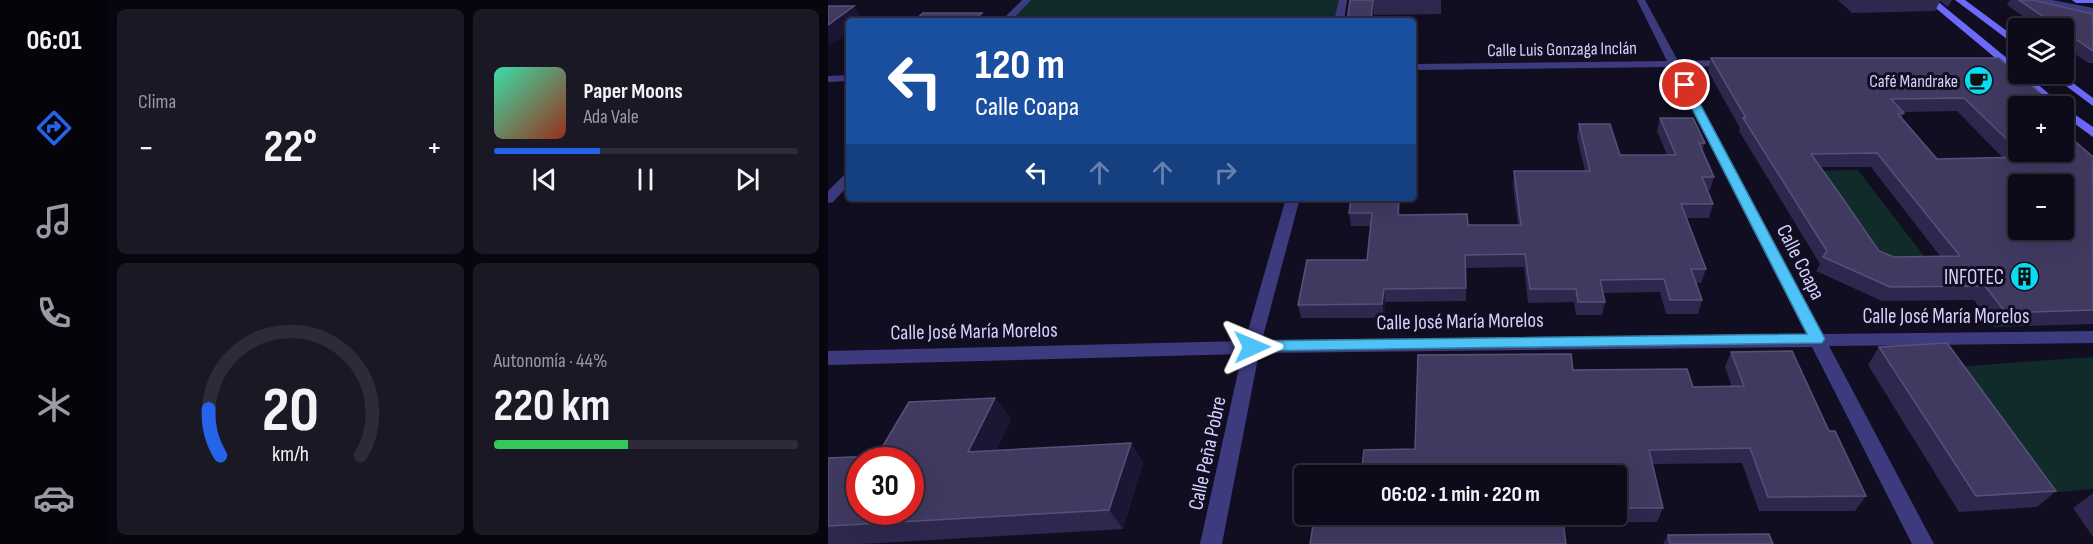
<!DOCTYPE html>
<html lang="es">
<head>
<meta charset="utf-8">
<style>
  body { margin:0; font-family:"Sofia Sans Condensed",sans-serif; background:#1b1826; color:#f1f3f6; height:100vh; display:flex; flex-direction:column; font-size:22px; white-space:nowrap }
  * { box-sizing:border-box; margin:0 }
  p { font-size:20px; color:#9a9aa2 }
  .icon { flex:none; width:33px; height:33px; fill:none; stroke:currentColor; stroke-width:2; stroke-linecap:round; stroke-linejoin:round }
  .map { position:relative; flex:1; overflow:hidden }
  .details { display:flex; flex-direction:column; gap:9px; padding:9px; background:#07060e; width:720px }
  .details>* { flex:none }
  .guide { position:absolute; left:18px; top:18px; width:570px; height:183px; border-radius:6px; box-shadow:0 6px 24px #0002,0 0 0 2px #2d2b38; background:#1a4fa0; color:#fff; overflow:hidden }
  .fabs { position:absolute; left:1180px; top:18px; display:grid; gap:12px }
  .fabs a { display:grid; place-items:center; width:66px; height:66px; border-radius:6px; background:#0d0a19; box-shadow:0 6px 24px #0002,0 0 0 2px #2d2b38; font-size:30px }
  .speed { position:absolute; left:18px; top:447px; display:flex; gap:12px; font-size:30px; font-weight:700; text-align:center }
  .speed>* { display:grid; place-content:center; width:78px; height:78px; border-radius:50%; background:#0d0a19; box-shadow:0 6px 24px #0002,0 0 0 2px #2d2b38; line-height:1 }
  .speed .limit { border:9px solid #d22; background:#fff; color:#111 }
  .pin { position:absolute; display:grid; place-items:center; width:51px; height:51px; color:#fff; margin:-26px; border:3px solid #fff; border-radius:50%; box-shadow:0 2px 6px #0007 }
  .me { position:absolute; width:66px; margin:-33px; rotate:89deg; stroke-linejoin:round; filter:drop-shadow(0 0 4px #0008) }
  .turn { display:flex; align-items:center; gap:21px; height:126px; padding:0 30px; font-size:27px }
  .turn .icon { width:78px; height:78px; stroke-width:2.5 }
  .turn b { display:block; font-size:42px; line-height:51px }
  .lanes { display:flex; align-items:center; height:57px; padding:0 30px; background:#0003; justify-content:center; gap:30px; direction:ltr }
  .lanes .off { opacity:.35 }
  .big { font-size:45px; font-weight:700; line-height:1.1 }
  .details .card { flex:1; display:flex; flex-direction:column; justify-content:center; gap:9px; min-width:0; padding:0 21px; border-radius:9px; background:#1b1826 }
  .details .dial { align-items:center; gap:0 }
  .dial svg { height:156px; overflow:visible; fill:none; stroke:#2d2b38; stroke-width:7; stroke-linecap:round; text-anchor:middle }
  .dial text { fill:#f1f3f6; stroke:none }
  .song { display:flex; align-items:center; gap:18px }
  .cover { width:72px; height:72px; border-radius:9px; background:linear-gradient(135deg,hsl(160 70% 55%),hsl(10 70% 35%)) }
  .played { height:6px; border-radius:3px; background:linear-gradient(90deg,#2563eb 35%,#2d2b38 35%) }
  .keys { display:flex; justify-content:space-around; direction:ltr }
  .heat { display:flex; justify-content:space-between; align-items:center; font-size:33px; direction:ltr }
  .charge { height:9px; border-radius:4px; background:linear-gradient(90deg,#34c759 44%,#2d2b38 0) }
  .details .tiles { flex:1; display:grid; gap:9px; grid-template-columns:repeat(2,1fr) }
  .trip { position:absolute; left:466px; top:465px; width:333px; height:60px; border-radius:6px; background:#0d0a19; box-shadow:0 6px 24px #0002,0 0 0 2px #2d2b38; font-weight:700; line-height:60px; text-align:center }
  main { display:flex; flex:1; min-height:0 }
  .tab-bar { display:flex; flex-direction:column; width:108px; justify-content:space-around; align-items:center; background:#05040a; color:#9a9aa2 }
  .tab-bar .icon { width:42px; height:42px }
  .tab-bar .on { color:#2563eb }
  .tab-bar b { font-size:27px; color:#f1f3f6 }
  .map>svg:first-child { display:block }
  .green { fill:#112b2a }
  .lines { fill:none; stroke-linecap:round; stroke-linejoin:round }
  .pedestrian { fill:#3d3b7e; fill-rule:evenodd }
  .minor { fill:#3d3b7e; fill-rule:evenodd }
  .secondary { fill:#6c6afa; fill-rule:evenodd }
  .wall { fill:#2e284e; fill-rule:evenodd }
  .shaded-wall { fill:#1b1634 }
  .building { fill:#403a61; stroke:#575179; stroke-width:1.5; fill-rule:evenodd }
  .route { fill:#4fc3f7; stroke:#337fa1; stroke-width:1.5 }
  .labels { text-anchor:middle; stroke-width:6; stroke-linejoin:round; paint-order:stroke }
  .far-street-label { font-size:18px; fill:#d4d0fd; stroke:#110e21 }
  .far-poi-label { font-size:18px; fill:#d4d0fd; stroke:#110e21; text-anchor:end }
  .street-label { font-size:21px; fill:#d4d0fd; stroke:#110e21 }
  .poi-label { font-size:21px; fill:#d4d0fd; stroke:#110e21; text-anchor:end }
</style>
</head>
<body>
<main>
<nav class="tab-bar">
<b>06:01</b>
<svg class="icon on" aria-label="directions" viewBox="0 0 24 24"><path d="M12 3l9 9-9 9-9-9zM9 14v-3h6M13 9l2 2-2 2"/></svg>
<svg class="icon" aria-label="music" viewBox="0 0 24 24"><path d="M9 18V5l10-2v13"/><circle cx="6" cy="18" r="3"/><circle cx="16" cy="16" r="3"/></svg>
<svg class="icon" aria-label="phone" viewBox="0 0 24 24"><path d="M5 4h4l2 5-3 2q2 4 5 5l2-3 5 2v4C11 20 4 13 5 4z"/></svg>
<svg class="icon" aria-label="climate" viewBox="0 0 24 24"><path d="M12 3v18M4 7l16 10M4 17L20 7"/></svg>
<svg class="icon" aria-label="car" viewBox="0 0 24 24"><path d="M5 17H2v-5l4-1 3-4h7l3 4 3 1v5h-3M9 17h6M6 11h13"/><circle cx="7" cy="17" r="2"/><circle cx="17" cy="17" r="2"/></svg>
</nav>
<section class="details">
<div class="tiles">
<div class="card"><p>Clima</p>
<div class="heat"><a>−</a><b class="big">22°</b><a>+</a></div>
</div>
<div class="card">
<div class="song"><i class="cover"></i><div><b>Paper Moons</b><p>Ada Vale</p></div></div>
<div class="played"></div>
<div class="keys"><svg class="icon" aria-label="previous" viewBox="0 0 24 24"><path d="M18 5L8 12l10 7zM5 5v14"/></svg><svg class="icon" aria-label="pause" viewBox="0 0 24 24"><path d="M8 5v14M16 5v14"/></svg><svg class="icon" aria-label="next" viewBox="0 0 24 24"><path d="M6 5l10 7-10 7zM19 5v14"/></svg></div>
</div>
<div class="card dial"><svg viewBox="0 0 100 80">
<path d="M14 69A42 42 0 1 1 86 69"/>
<path d="M14 69A42 42 0 0 1 8 45" stroke="#2563eb"/>
<text x="50" y="56" font-size="32" font-weight="700">20</text>
<text x="50" y="72" font-size="11">km/h</text>
</svg></div>
<div class="card"><p>Autonomía · 44%</p><b class="big">220 km</b><div class="charge"></div></div>
</div>
</section>
<div class="map">
<svg width="1265" height="544" viewBox="0 0 1265 544">
  <rect width="100%" height="100%" fill="#110e21"/>
  <path class="green" d="M 199,0 L 515,0 L 511,21 L 178,21 Z
    M 1030,170 L 1099,260 L 1041,263 L 980,171 Z
    M 1265,357 L 1265,489 L 1219,493 L 1125,367 Z"/>
  <g class="lines">
    <path class="pedestrian" d="M 1207,0 L 1224,0 L 1265,8 L 1265,14 Z"/>
    <path class="minor" d="M 194,0 L 203,0 L 183,21 L 173,21 Z
      M 511,0 L 519,0 L 516,21 L 506,21 Z
      M 809,0 L 817,0 L 850,61 L 900,60 L 905,63 L 900,66 L 853,67 L 995,334 L 1265,331 L 1265,343 L 1001,346 L 1106,544 L 1084,544 L 984,347 L 431,353 L 394,544 L 372,544 L 414,354 L 0,365 L 0,351 L 417,341 L 458,198 L 472,198 L 434,340 L 978,334 L 842,67 L 585,70 L 585,64 L 839,61 Z
      M 21,75 L 21,81 L 0,82 L 0,76 Z
      M 21,174 L 21,185 L 5,202 L 0,203 L 0,191 L 16,175 Z"/>
    <path class="secondary" d="M 1098,0 L 1108,0 L 1191,68 L 1191,74 L 1198,74 L 1236,107 L 1265,127 L 1265,137 L 1236,116 L 1236,106 L 1225,106 Z
      M 1127,0 L 1137,0 L 1191,40 L 1191,48 Z
      M 1244,0 L 1265,0 L 1265,3 L 1248,3 Z
      M 1222,74 L 1233,74 L 1265,98 L 1265,106 Z"/>
  </g>
  <path class="wall" d="M 522,0 L 613,0 L 613,14 L 546,15 Z
    M 1010,0 L 1124,0 L 1120,7 L 1112,1 L 1107,11 L 1024,13 Z
    M 1182,0 L 1205,0 L 1265,14 L 1265,63 L 1260,63 L 1236,46 L 1236,28 L 1212,28 L 1179,5 Z
    M 883,58 L 1218,98 L 1213,106 L 1191,106 L 1264,156 L 1265,156 L 1265,324 L 1167,327 L 1146,300 L 1054,301 L 988,271 L 992,264 L 911,131 L 912,128 L 880,71 ZM 1129,111 L 1174,157 L 1109,159 L 1074,118 L 1076,113 L 1074,112 ZM 993,167 L 1043,167 L 1112,256 L 1066,257 L 1051,251 Z
    M 832,118 L 877,143 L 874,151 L 886,177 L 882,190 L 879,190 L 885,204 L 881,218 L 858,218 L 878,269 L 873,283 L 868,283 L 874,300 L 870,314 L 838,314 L 832,292 L 775,293 L 777,302 L 774,315 L 748,315 L 746,302 L 700,303 L 696,267 L 638,268 L 638,301 L 557,302 L 556,318 L 473,318 L 470,305 L 539,260 L 543,226 L 523,226 L 521,213 L 523,198 L 572,198 L 572,215 L 640,225 L 690,225 L 685,185 L 686,171 L 757,171 L 749,137 L 751,124 L 792,155 L 839,155 L 829,131 Z
    M 1051,347 L 1228,491 L 1209,507 L 1131,512 L 1040,365 Z
    M 903,352 L 1001,431 L 1038,496 L 1027,511 L 931,511 L 914,463 L 825,464 L 835,508 L 829,522 L 528,524 L 529,514 L 789,514 L 789,476 L 587,449 L 745,370 L 865,387 L 904,387 L 897,367 Z
    M 183,418 L 168,451 L 303,443 L 315,463 L 295,529 L 35,544 L 0,544 L 0,458 L 49,456 Z
    M 1265,493 L 1265,537 L 1245,508 Z
    M 840,535 L 945,544 L 835,544 Z"/>
  <path class="shaded-wall" d="M 545,0 L 546,15 L 546,21 L 543,21 Z
    M 26,6 L 35,21 L 21,21 L 21,32 L 0,47 L 0,25 Z
    M 154,13 L 158,21 L 145,21 Z
    M 571,198 L 572,198 L 572,203 L 571,229 L 570,215 Z
    M 556,289 L 557,302 L 556,318 L 554,304 Z
    M 167,398 L 183,418 L 158,472 L 140,452 Z
    M 303,443 L 315,463 L 295,529 L 281,510 Z"/>
  <path class="building" d="M 522,0 L 545,0 L 543,21 L 519,21 Z
    M 1191,0 L 1205,0 L 1265,14 L 1265,51 L 1236,31 L 1236,28 L 1232,28 Z
    M 0,6 L 26,6 L 0,25 Z
    M 95,13 L 154,13 L 145,21 L 86,21 Z
    M 883,58 L 1171,58 L 1218,98 L 1197,98 L 1207,106 L 1191,106 L 1191,151 L 1136,98 L 1063,99 L 1076,113 L 1070,114 L 1109,159 L 1197,157 L 1191,152 L 1236,152 L 1236,132 L 1264,156 L 1265,156 L 1265,310 L 1178,313 L 1157,286 L 1062,287 L 995,257 L 999,251 L 915,118 L 918,118 ZM 1049,153 L 1132,256 L 1066,257 L 1051,251 L 1013,196 L 983,154 ZM 1191,184 L 1236,184 L 1236,230 L 1191,230 Z
    M 832,118 L 865,118 L 877,143 L 871,143 L 886,177 L 874,177 L 885,204 L 853,204 L 878,269 L 863,269 L 874,300 L 842,300 L 836,279 L 772,280 L 777,302 L 750,302 L 748,289 L 702,289 L 697,254 L 637,255 L 638,288 L 556,289 L 554,304 L 470,305 L 479,260 L 539,260 L 544,213 L 521,213 L 523,198 L 571,198 L 570,215 L 639,214 L 640,225 L 693,225 L 686,171 L 762,171 L 751,124 L 782,124 L 792,155 L 848,155 Z
    M 1119,343 L 1228,491 L 1148,496 L 1051,347 Z
    M 964,351 L 1001,431 L 1007,431 L 1038,496 L 940,497 L 922,448 L 821,450 L 835,508 L 789,508 L 789,476 L 533,476 L 536,450 L 587,449 L 590,355 L 743,354 L 745,370 L 859,369 L 865,387 L 916,386 L 903,352 Z
    M 167,398 L 140,452 L 303,443 L 281,510 L 0,526 L 0,458 L 49,456 L 81,402 ZM 32,460 L 82,460 L 82,512 L 32,512 Z
    M 529,514 L 734,514 L 738,544 L 482,544 L 485,525 L 528,524 Z
    M 941,534 L 945,544 L 842,544 L 840,535 Z"/>
  <path class="route" d="M 854,83 L 862,85 L 997,339 L 994,343 L 419,351 L 417,347 L 419,343 L 424,341 L 979,334 L 852,85 Z"/>
  <defs>
    <symbol id="cafe-disc" viewBox="-11 -11 22 22"><circle r="9.5" fill="#08dcf1" stroke="#110e21"/><path d="M-5.5-4.5H6V0H3Q3 3.5 0 3.5H-2.5Q-5.5 3.5-5.5 0ZM3-3.2v2h1.7v-2ZM-6 4.5H4V6H-6Z" fill="#111"/></symbol>
    <symbol id="building-disc" viewBox="-11 -11 22 22"><circle r="9.5" fill="#08dcf1" stroke="#110e21"/><path d="M-4-6H4V6H1V3H-1V6H-4ZM-2.5-4.3h1.7v1.8h-1.7ZM.8-4.3h1.7v1.8H.8ZM-2.5-1h1.7V.8h-1.7ZM.8-1h1.7V.8H.8Z" fill="#111"/></symbol>
  </defs>
  <g fill-rule="evenodd">
    <use href="#cafe-disc" x="1134" y="64" width="33" height="33"/>
    <use href="#building-disc" x="1180" y="260" width="33" height="33"/>
  </g>
  <g class="labels">
    <g class="far-street-label">
      <text transform="translate(734 49) rotate(-1)" y="6">Calle Luis Gonzaga Inclán</text>
    </g>
    <g class="far-poi-label">
      <text x="1130" y="87">Café Mandrake</text>
    </g>
    <g class="street-label">
      <text transform="translate(973 262) rotate(63)" y="7">Calle Coapa</text>
      <text x="1118" y="323">Calle José María Morelos</text>
      <text transform="translate(632 321) rotate(-1)" y="7">Calle José María Morelos</text>
      <text transform="translate(146 331) rotate(-1)" y="7">Calle José María Morelos</text>
      <text transform="translate(379 453) rotate(-78)" y="7">Calle Peña Pobre</text>
    </g>
    <g class="poi-label">
      <text x="1176" y="284">INFOTEC</text>
    </g>
  </g>
</svg>
<div class="fabs">
<a><svg class="icon" aria-label="layers" viewBox="0 0 24 24"><path d="M12 4l9 5-9 5-9-5zM3 14l9 5 9-5"/></svg></a>
<a>+</a>
<a>−</a>
</div>
<div class="speed"><div class="limit">30</div></div>
<div class="pin" style="left:857px;top:85px;background:#d93025"><svg class="icon" aria-label="arrive" viewBox="0 0 24 24"><path d="M6 21V4h12l-3 4 3 4H6"/></svg></div>
<svg class="me" style="left:424px;top:347px" viewBox="-20 -20 40 40"><path d="M0-17L14 15 0 8-14 15z" fill="#4fc3f7" stroke="#fff" stroke-width="4"/></svg>
<div class="trip">06:02 · 1 min · 220 m</div>
<div class="guide">
<div class="turn"><svg class="icon" aria-label="left" viewBox="0 0 24 24"><path d="M17 20v-9H6M10 6l-5 5 5 5"/></svg><div><b>120 m</b>Calle Coapa</div></div>
<div class="lanes"><svg class="icon" aria-label="left" viewBox="0 0 24 24"><path d="M17 20v-9H6M10 6l-5 5 5 5"/></svg><svg class="icon off" aria-label="ahead" viewBox="0 0 24 24"><path d="M12 20V5M6 11l6-6 6 6"/></svg><svg class="icon off" aria-label="ahead" viewBox="0 0 24 24"><path d="M12 20V5M6 11l6-6 6 6"/></svg><svg class="icon off" aria-label="right" viewBox="0 0 24 24"><path d="M7 20v-9h11M14 6l5 5-5 5"/></svg></div>
</div>
</div>
</main>
</body>
</html>
